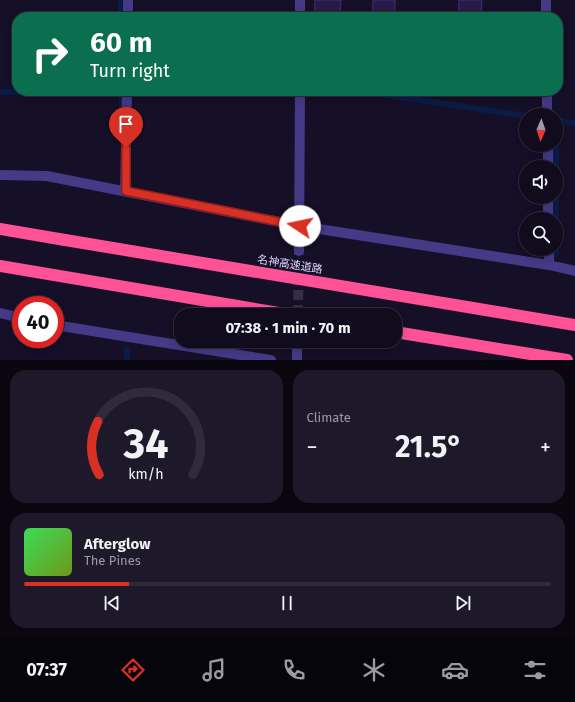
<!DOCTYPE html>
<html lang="en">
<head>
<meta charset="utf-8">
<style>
  body { margin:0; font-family:"Fira Sans","Noto Sans JP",sans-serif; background:#1e192a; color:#f1f3f6; height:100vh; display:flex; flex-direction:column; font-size:15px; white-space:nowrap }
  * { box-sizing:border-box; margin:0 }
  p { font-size:13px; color:#9c9ba4 }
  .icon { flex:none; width:22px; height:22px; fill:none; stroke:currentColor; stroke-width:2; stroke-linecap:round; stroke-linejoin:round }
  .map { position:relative; height:360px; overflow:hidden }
  .drawer { display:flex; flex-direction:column; gap:10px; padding:10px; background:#090610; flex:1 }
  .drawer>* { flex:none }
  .top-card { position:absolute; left:12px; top:12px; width:551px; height:84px; border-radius:16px; box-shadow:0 2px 10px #0003,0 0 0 1px #302b3b; background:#0b6e4f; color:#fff; overflow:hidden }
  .needle { width:26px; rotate:182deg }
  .tools { position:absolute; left:519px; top:108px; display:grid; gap:8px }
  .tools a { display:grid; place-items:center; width:44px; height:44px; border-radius:50%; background:#100b1d; box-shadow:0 2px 10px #0003,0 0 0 1px #302b3b; font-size:20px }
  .speed { position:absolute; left:12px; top:296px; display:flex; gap:8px; font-size:20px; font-weight:700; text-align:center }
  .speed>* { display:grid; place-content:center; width:52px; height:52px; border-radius:50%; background:#100b1d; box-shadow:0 2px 10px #0003,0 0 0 1px #302b3b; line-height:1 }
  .speed .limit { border:6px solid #d22; background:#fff; color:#111 }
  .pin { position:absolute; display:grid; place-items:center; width:34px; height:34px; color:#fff; margin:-41px -17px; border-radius:50% 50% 50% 0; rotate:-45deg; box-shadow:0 0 4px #0007 }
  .pin .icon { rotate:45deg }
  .me { position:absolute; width:44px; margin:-22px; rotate:281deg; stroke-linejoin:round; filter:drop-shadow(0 0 3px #0008) }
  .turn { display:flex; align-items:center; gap:14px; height:84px; padding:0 12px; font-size:18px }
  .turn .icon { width:52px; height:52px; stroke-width:2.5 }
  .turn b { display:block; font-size:28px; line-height:34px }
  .big { font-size:30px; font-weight:700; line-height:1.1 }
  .drawer .widget { flex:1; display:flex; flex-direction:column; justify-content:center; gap:6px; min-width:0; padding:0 14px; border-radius:16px; background:#1e192a }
  .drawer .dial { align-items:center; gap:0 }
  .dial svg { height:104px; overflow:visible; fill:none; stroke:#302b3b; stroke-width:7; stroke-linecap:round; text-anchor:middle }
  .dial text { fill:#f1f3f6; stroke:none }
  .song { display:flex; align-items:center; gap:12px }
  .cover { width:48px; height:48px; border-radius:6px; background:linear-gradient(135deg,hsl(130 70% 55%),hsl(80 70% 35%)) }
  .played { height:4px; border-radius:2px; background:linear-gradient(90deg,#d93025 20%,#302b3b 20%) }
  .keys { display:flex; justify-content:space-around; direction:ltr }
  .heat { display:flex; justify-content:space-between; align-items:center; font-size:22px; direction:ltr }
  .drawer .tiles { flex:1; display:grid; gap:10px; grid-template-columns:1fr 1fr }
  .widget:last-child { grid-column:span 2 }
  .trip { position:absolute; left:174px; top:308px; width:228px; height:40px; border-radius:16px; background:#100b1d; box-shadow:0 2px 10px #0003,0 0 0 1px #302b3b; font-weight:700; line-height:40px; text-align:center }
  .tab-bar { display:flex; height:64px; justify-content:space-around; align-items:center; background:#06040c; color:#9c9ba4 }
  .tab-bar .icon { width:28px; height:28px }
  .tab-bar .active { color:#d93025 }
  .tab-bar b { font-size:18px; color:#f1f3f6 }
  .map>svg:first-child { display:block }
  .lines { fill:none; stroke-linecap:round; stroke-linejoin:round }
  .stream { stroke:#0a1b46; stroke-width:6 }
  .building { fill:#281b48; stroke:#412d74 }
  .minor-tunnel { stroke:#332d47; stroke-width:10; stroke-dasharray:10 5; stroke-linecap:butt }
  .minor { stroke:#443a86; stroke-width:10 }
  .highway { stroke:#ff5196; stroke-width:12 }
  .highway-bridge { stroke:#ff5196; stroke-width:12 }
  .route-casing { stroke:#8d1f18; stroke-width:10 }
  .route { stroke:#d93025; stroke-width:7 }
  .labels { text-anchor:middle; stroke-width:4; stroke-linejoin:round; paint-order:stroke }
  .street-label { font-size:11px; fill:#ded6ff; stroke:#150f27 }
</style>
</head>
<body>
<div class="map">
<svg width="575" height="360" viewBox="0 0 575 360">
  <rect width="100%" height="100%" fill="#150f27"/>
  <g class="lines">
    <path class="stream" d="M 121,0 L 121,17
      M 122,91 L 122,111
      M 359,91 L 526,116
      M 0,92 L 122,93
      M 556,120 L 575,123
      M 556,145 L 556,254
      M 127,360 L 127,349"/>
  </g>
  <path class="building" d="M 315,0 L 341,0 L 340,17 L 314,17 Z
    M 373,0 L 395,0 L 395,17 L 372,17 Z
    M 459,0 L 482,0 L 481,17 L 458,17 Z"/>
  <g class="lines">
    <path class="minor-tunnel" d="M 298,315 L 299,251"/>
    <path class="minor" d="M 546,0 L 546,17
      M 128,17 L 128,0
      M 300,17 L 300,0
      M 547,91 L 547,115
      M 548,145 L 548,167
      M 0,175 L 47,176 L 300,226 L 549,265 L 575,271
      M 125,191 L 127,91
      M 548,197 L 548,219
      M 549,249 L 549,265
      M 299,251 L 300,91
      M 0,313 L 21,318
      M 55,325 L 271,360
      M 297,360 L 297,341"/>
    <path class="highway" d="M 0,229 L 65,240
      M 0,266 L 291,315
      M 395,332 L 567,360"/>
    <path class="highway-bridge" d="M 65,240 L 575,325"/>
  </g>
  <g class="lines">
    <defs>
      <path id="route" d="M 126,148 L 126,191 L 300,226"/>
    </defs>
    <use href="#route" class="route-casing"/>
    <use href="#route" class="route"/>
  </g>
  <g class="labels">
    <g class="street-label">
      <text transform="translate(290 264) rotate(9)" y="4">名神高速道路</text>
    </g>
  </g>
</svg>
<div class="tools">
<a><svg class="needle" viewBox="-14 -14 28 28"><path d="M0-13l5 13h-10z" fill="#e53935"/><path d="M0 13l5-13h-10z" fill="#9c9ba4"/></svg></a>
<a><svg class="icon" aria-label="sound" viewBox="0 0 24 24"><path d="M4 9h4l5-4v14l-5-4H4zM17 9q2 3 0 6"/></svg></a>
<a><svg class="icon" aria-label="search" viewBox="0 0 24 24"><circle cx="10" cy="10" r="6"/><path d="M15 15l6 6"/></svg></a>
</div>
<div class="speed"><div class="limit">40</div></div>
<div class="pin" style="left:126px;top:148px;background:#d93025"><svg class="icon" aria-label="arrive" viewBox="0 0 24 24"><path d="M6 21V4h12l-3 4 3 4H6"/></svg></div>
<svg class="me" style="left:300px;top:226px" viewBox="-20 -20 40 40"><circle r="19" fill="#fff"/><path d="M0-13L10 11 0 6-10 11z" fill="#d93025"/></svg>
<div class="trip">07:38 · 1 min · 70 m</div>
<div class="top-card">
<div class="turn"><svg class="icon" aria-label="right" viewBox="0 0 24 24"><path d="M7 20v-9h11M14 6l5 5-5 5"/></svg><div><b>60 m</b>Turn right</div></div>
</div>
</div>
<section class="drawer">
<div class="tiles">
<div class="widget dial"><svg viewBox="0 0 100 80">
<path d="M14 69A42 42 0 1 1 86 69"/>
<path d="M14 69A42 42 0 0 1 13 28" stroke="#d93025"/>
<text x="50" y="56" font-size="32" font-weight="700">34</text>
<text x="50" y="72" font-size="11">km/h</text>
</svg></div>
<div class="widget"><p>Climate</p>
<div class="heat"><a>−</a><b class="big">21.5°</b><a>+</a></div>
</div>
<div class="widget">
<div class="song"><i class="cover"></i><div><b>Afterglow</b><p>The Pines</p></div></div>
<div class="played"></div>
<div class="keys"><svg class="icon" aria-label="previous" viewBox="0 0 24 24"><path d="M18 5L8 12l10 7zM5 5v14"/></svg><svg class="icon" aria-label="pause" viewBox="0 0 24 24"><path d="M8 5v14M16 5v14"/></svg><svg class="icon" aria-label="next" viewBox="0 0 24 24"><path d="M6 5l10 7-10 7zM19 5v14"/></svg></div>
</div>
</div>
</section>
<nav class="tab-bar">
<b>07:37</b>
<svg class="icon active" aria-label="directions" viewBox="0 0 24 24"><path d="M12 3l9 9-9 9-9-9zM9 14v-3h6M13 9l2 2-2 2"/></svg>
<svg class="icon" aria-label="music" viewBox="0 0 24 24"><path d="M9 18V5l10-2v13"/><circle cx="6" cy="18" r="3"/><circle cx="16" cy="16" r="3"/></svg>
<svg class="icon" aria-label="phone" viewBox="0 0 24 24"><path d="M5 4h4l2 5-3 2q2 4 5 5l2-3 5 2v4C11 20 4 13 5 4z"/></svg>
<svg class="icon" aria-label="climate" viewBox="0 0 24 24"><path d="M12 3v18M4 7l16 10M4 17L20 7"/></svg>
<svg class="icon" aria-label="car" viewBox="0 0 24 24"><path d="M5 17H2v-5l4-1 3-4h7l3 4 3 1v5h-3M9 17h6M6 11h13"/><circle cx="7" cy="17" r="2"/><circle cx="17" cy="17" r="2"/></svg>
<svg class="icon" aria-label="filters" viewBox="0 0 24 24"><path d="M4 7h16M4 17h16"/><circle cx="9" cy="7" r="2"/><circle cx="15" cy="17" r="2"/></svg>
</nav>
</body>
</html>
